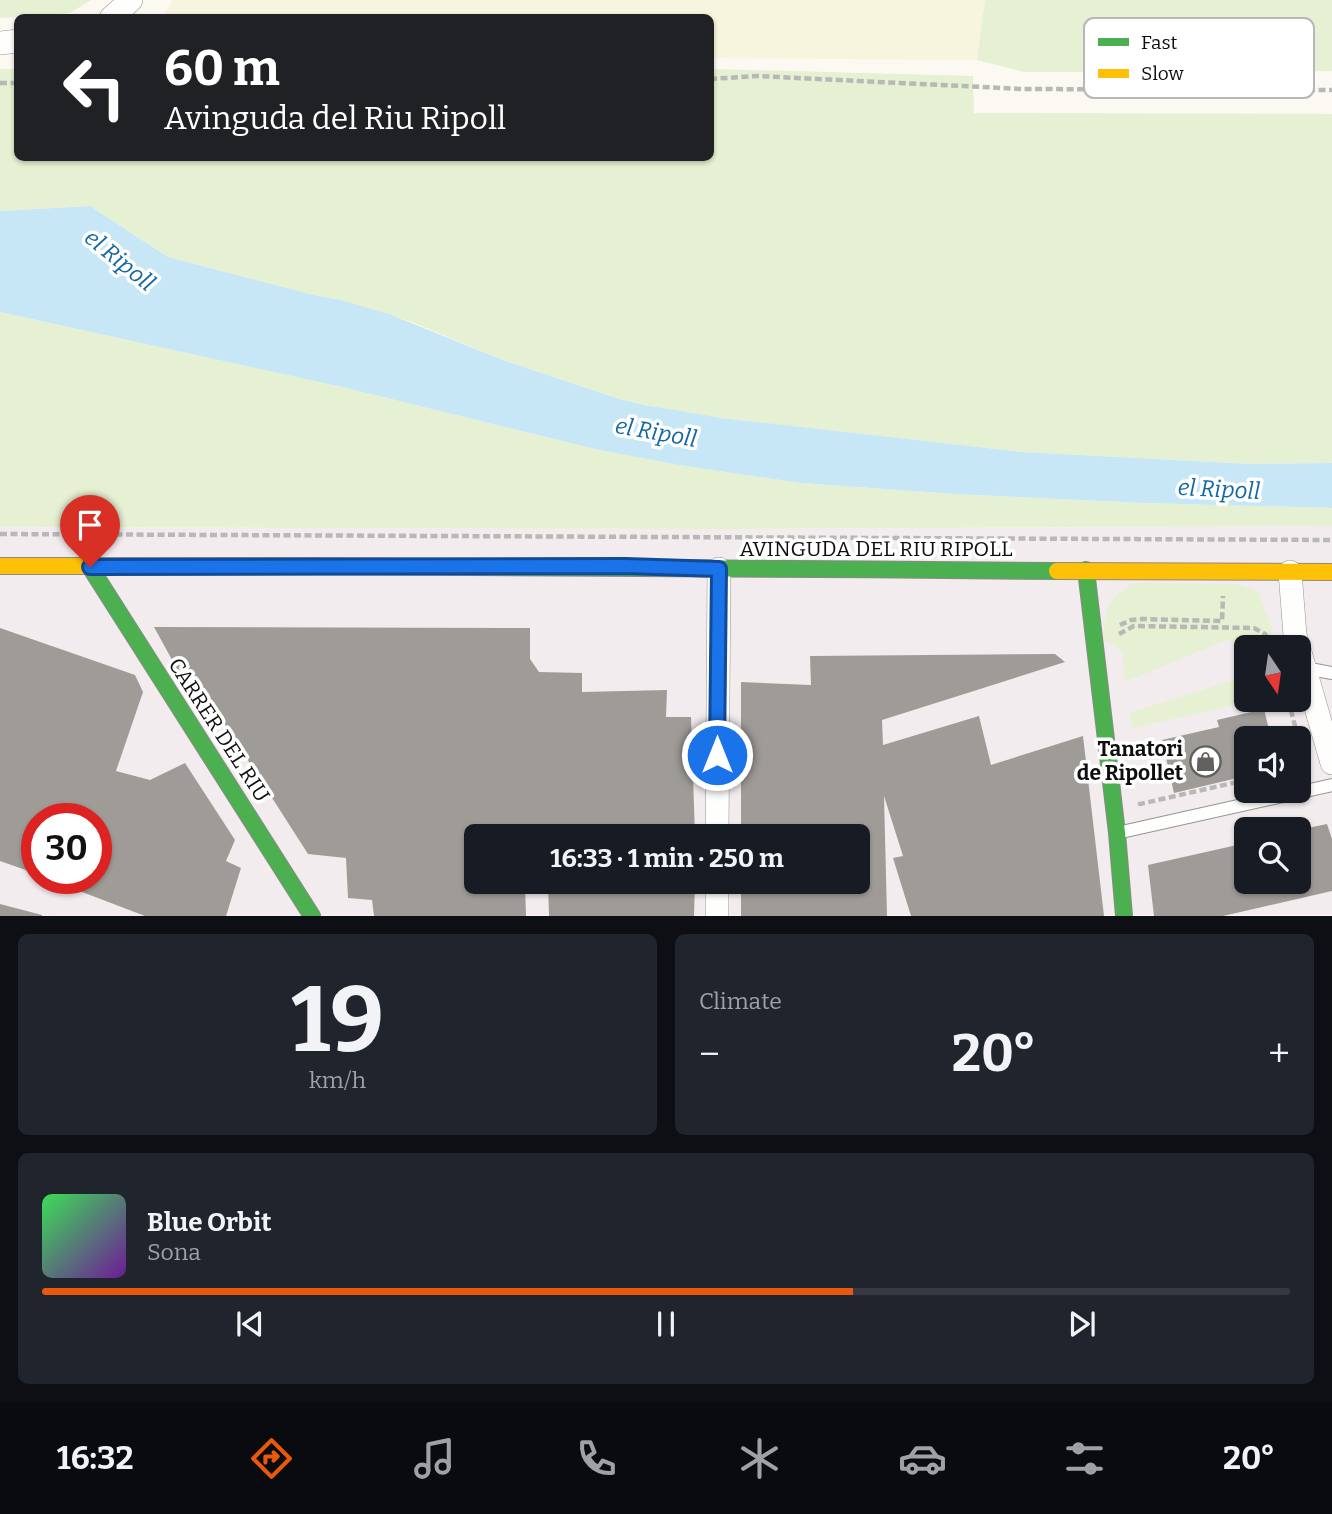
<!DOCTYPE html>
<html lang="en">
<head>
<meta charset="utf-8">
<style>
  body { margin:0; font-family:Bitter,serif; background:#20242c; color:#f1f3f6; height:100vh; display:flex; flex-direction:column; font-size:26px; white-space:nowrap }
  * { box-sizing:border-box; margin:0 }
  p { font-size:23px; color:#9ea1a6 }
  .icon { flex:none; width:38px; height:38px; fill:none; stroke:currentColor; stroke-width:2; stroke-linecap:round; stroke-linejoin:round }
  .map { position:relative; height:916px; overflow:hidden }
  .panel { display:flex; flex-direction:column; gap:18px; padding:18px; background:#0d0f14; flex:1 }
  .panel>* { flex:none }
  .top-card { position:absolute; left:14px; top:14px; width:700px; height:147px; border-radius:10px; box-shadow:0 2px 5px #0004; background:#202124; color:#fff; overflow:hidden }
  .needle { width:46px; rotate:167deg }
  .controls { position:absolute; left:1234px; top:635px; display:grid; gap:14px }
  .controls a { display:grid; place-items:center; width:77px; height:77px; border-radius:10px; background:#171b24; box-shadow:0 2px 5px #0004; font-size:35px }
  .speed { position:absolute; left:21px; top:803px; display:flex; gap:14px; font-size:35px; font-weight:700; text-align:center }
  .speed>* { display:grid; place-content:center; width:91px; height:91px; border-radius:50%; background:#171b24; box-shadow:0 2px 5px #0004; line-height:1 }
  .speed .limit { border:10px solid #d22; background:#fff; color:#111 }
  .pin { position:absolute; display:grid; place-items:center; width:60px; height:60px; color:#fff; margin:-72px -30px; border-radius:50% 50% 50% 0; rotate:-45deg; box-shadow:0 0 7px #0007 }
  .pin .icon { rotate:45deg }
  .me { position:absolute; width:77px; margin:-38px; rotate:0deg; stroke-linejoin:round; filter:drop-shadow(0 0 5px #0008) }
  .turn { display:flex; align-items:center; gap:24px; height:147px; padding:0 35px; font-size:32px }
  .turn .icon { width:91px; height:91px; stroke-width:2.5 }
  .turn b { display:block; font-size:49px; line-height:60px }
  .big { font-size:52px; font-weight:700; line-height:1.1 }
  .panel .card { flex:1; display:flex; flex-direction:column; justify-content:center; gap:10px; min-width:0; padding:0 24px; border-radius:10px; background:#20242c }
  .panel .dial { align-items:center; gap:0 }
  .dial b { font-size:91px; line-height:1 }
  .song { display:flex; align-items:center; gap:21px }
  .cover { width:84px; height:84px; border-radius:10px; background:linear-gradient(135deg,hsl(130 70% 55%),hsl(280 70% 35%)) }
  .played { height:7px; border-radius:4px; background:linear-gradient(90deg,#ea580c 65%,#363941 65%) }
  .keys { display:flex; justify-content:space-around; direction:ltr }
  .heat { display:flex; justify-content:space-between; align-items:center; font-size:38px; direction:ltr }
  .panel .tiles { flex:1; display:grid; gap:18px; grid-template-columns:1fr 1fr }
  .card:last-child { grid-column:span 2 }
  .trip { position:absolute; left:464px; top:824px; width:406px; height:70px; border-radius:10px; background:#171b24; box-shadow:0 2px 5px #0004; font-weight:700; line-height:70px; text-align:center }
  .tab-bar { display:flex; height:112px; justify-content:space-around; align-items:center; background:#090b0e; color:#9ea1a6 }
  .tab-bar .icon { width:49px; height:49px }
  .tab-bar .on { color:#ea580c }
  .tab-bar b { font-size:32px; color:#f1f3f6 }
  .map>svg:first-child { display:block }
  .industrial { fill:#f2ecef; fill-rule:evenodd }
  .farmland { fill:#f8f5de }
  .green { fill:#e5f1d2 }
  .water { fill:#c7e7f6 }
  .building { fill:#9f9c98 }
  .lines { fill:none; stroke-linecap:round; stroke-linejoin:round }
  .lane-casing { stroke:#959491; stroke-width:14 }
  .street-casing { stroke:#959491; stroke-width:24 }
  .fast-casing { stroke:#8b8a87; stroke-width:18 }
  .slow-casing { stroke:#8b8a87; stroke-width:18 }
  .path { stroke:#b8b8b6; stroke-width:4.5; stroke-dasharray:7 3.5; stroke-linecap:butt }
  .lane { stroke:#fefefd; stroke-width:12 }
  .street { stroke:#fefefd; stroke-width:23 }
  .fast { stroke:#4caf50; stroke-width:16 }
  .slow { stroke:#ffc107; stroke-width:16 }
  .route-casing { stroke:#114b97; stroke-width:18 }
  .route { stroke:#1a73e8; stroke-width:12 }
  .labels { text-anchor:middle; stroke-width:7; stroke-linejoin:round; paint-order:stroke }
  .street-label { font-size:21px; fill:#0e0e0e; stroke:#fff }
  .poi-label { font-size:21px; font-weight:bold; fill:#0e0e0e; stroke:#fff; text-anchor:end }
  .water-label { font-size:23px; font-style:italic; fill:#1368a3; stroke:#fff }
  .key { fill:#fff; stroke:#b7b7b7; stroke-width:2 }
  .key-label { font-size:19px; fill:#0e0e0e }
</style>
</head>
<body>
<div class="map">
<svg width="1332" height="916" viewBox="0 0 1332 916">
  <rect width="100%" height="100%" fill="#fbf9f2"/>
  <path class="industrial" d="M 1332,526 L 1332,915 L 0,916 L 0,527 L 735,529 ZM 1246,648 L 1298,648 L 1298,700 L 1246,700 ZM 1246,738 L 1298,738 L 1298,791 L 1246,791 ZM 37,819 L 96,819 L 96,878 L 37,878 ZM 1246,830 L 1298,830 L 1298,882 L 1246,882 ZM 476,836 L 858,836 L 858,882 L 476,882 Z"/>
  <path class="farmland" d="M 173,0 L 985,0 L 977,60 L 711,58 L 710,18 L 162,18 Z"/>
  <path class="green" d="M 0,0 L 91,0 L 70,13 L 0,18 Z
    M 985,0 L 1332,0 L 1332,71 L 1025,72 L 977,60 Z
    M 0,69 L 17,69 L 18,158 L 710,158 L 711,69 L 973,76 L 974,113 L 1332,114 L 1332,463 L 1251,464 L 1023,452 L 694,415 L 619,399 L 503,360 L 412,322 L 341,300 L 314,295 L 168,257 L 90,206 L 0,211 Z
    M 0,312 L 342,387 L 599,450 L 679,465 L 800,483 L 955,494 L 1143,503 L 1332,508 L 1332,526 L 735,529 L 0,527 Z
    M 1133,583 L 1237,584 L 1258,591 L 1274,635 L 1267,647 L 1246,648 L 1246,657 L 1228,639 L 1125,682 L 1122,651 L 1104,640 C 1104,608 1106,601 1133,583 Z
    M 1246,676 L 1246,700 L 1257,700 L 1133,728 L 1129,713 Z"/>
  <path class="water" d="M 90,206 L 168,257 L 314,295 L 341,300 L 389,314 L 503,360 L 619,399 L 645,405 L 721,418 L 1023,452 L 1251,464 L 1332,463 L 1332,508 L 1143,503 L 955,494 L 800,483 L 679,465 L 599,450 L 342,387 L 0,312 L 0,211 Z"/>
  <path class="building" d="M 154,627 L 530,628 L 530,659 L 539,672 L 582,673 L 582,692 L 667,690 L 666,717 L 691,717 L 695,836 L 476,836 L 476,882 L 525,882 L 526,916 L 374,916 L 372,900 L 348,898 L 346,858 L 308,854 L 222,720 L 205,720 Z
    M 0,628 L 135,675 L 143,692 L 116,771 L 150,780 L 185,763 L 235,840 L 226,861 L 241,868 L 226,916 L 145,916 L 48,879 L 96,878 L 96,819 L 37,819 L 37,874 L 0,861 Z
    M 1055,654 L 1065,662 L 882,720 L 883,745 L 979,716 L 991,765 L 1083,736 L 1104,916 L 911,916 L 893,858 L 903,856 L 884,796 L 887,916 L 741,916 L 741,882 L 858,882 L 858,836 L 741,836 L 741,682 L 811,685 L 810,656 Z
    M 1264,709 L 1271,738 L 1246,738 L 1246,776 L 1174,793 L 1162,740 L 1219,727 L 1217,720 Z
    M 1327,824 L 1332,839 L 1332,891 L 1223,916 L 1154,916 L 1148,865 L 1246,843 L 1246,882 L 1298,882 L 1298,830 Z
    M 548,882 L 695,882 L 694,916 L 549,916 Z
    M 0,904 L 42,915 L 42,916 L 0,916 Z"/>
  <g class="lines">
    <defs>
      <path id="lane" d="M 1305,668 L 1332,673
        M 1117,833 L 1332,785"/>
      <path id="street" d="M 111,18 L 131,0
        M 0,43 L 18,41
        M 1290,572 L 1295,635 L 1332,763
        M 717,836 L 719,569
        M 717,882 L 717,916"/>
      <path id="fast" d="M 313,566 C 561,566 809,569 1057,571
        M 90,567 L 312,916
        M 1086,570 L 1117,833 L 1124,916"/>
      <path id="slow" d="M 0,566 L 313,566
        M 1057,571 L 1332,572"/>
    </defs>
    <use href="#lane" class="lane-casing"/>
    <use href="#street" class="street-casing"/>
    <use href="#fast" class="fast-casing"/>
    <use href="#slow" class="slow-casing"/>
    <path class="path" d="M 710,79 L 757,76 L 1023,89 L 1332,90
      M 0,83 L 18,83
      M 0,534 L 1332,540
      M 1120,625 L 1131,620 L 1142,619 L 1222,621 L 1223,596
      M 1119,634 L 1134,626 L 1254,628 L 1265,634 L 1273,647
      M 1288,700 L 1306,766 L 1298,768
      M 1140,802 L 1140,804 L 1246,780"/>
    <use href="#lane" class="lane"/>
    <use href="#street" class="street"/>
    <use href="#fast" class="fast"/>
    <use href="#slow" class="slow"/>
  </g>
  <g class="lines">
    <defs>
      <path id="route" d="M 90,567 L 625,566 L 719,569 L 717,755"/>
    </defs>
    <use href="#route" class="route-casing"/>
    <use href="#route" class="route"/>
  </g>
  <defs>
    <symbol id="shop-ring" viewBox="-11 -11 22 22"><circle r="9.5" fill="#fff" stroke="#61605e" stroke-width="1.5"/><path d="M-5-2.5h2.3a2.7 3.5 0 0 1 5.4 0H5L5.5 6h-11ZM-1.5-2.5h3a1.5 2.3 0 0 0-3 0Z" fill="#61605e"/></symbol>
  </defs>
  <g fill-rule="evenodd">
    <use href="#shop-ring" x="1188" y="744" width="35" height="35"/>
  </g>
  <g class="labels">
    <g class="street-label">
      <text x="876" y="556">AVINGUDA DEL RIU RIPOLL</text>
      <text transform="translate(219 730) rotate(57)" y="7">CARRER DEL RIU</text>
    </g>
    <g class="poi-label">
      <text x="1183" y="756">Tanatori<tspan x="1183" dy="24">de Ripollet</tspan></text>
    </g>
    <g class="water-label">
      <text transform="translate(120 260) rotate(39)" y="8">el Ripoll</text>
      <text transform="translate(656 432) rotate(10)" y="8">el Ripoll</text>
      <text transform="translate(1219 489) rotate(3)" y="8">el Ripoll</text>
    </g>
  </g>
  <rect x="1084" y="18" width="230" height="80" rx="10" class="key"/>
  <rect x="1098" y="38" width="31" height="8" fill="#4caf50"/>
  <rect x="1098" y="69" width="31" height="9" fill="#ffc107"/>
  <g class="key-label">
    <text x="1141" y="49">Fast</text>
    <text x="1141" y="80">Slow</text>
  </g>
</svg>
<div class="controls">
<a><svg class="needle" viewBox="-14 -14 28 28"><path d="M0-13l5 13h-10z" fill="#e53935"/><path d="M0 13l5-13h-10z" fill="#9ea1a6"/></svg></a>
<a><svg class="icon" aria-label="sound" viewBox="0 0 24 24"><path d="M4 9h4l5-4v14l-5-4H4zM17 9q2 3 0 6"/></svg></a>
<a><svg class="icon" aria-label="search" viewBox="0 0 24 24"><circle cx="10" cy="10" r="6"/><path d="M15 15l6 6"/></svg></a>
</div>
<div class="speed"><div class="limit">30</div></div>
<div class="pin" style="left:90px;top:567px;background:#d93025"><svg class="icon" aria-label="arrive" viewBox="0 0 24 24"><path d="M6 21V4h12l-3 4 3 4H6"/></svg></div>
<svg class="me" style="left:717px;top:755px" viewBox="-20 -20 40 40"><circle r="17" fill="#1a73e8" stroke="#fff" stroke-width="3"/><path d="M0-11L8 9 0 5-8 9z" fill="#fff"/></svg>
<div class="trip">16:33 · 1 min · 250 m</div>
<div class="top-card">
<div class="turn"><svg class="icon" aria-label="left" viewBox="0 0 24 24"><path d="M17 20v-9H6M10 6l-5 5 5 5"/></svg><div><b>60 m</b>Avinguda del Riu Ripoll</div></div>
</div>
</div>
<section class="panel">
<div class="tiles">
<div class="card dial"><b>19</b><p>km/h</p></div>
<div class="card"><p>Climate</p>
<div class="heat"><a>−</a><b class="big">20°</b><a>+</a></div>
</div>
<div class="card">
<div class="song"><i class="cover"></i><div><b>Blue Orbit</b><p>Sona</p></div></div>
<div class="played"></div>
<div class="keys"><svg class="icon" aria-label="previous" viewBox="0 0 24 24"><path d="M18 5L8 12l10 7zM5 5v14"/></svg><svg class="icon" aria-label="pause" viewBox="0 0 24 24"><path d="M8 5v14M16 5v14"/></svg><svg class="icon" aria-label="next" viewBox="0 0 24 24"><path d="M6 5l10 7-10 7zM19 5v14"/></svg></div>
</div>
</div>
</section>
<nav class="tab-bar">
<b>16:32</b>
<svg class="icon on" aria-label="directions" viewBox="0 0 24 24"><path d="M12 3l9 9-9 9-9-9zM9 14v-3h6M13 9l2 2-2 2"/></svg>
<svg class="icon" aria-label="music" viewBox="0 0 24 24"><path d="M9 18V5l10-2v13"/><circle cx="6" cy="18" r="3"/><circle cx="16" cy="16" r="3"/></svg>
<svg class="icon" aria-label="phone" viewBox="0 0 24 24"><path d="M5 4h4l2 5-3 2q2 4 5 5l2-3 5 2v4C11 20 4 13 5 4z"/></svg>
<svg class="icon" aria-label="climate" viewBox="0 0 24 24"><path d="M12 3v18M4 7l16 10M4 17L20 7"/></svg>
<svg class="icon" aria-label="car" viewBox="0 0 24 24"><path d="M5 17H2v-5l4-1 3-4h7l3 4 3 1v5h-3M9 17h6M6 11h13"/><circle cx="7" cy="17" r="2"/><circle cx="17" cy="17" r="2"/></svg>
<svg class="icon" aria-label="filters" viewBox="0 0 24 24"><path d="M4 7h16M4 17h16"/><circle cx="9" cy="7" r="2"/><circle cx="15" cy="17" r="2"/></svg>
<b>20°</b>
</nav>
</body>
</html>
